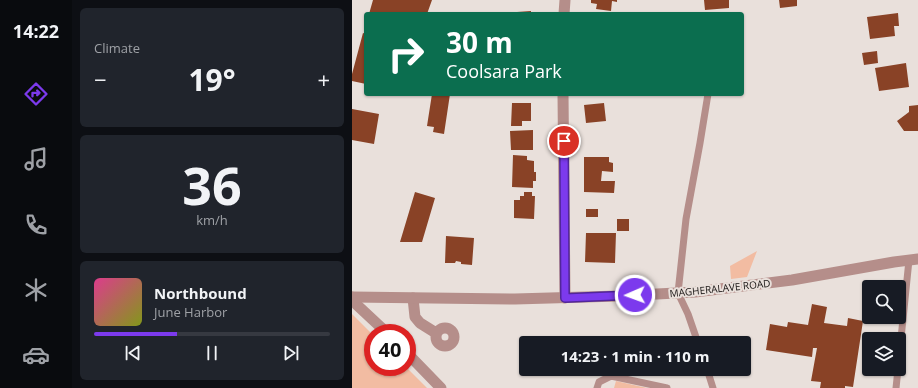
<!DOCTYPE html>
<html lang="en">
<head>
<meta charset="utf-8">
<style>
  body { margin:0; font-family:"Open Sans",sans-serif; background:#20242c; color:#f1f3f6; height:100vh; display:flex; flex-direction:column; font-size:15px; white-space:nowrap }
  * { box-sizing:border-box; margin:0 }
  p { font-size:13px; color:#9ea1a6 }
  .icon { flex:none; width:22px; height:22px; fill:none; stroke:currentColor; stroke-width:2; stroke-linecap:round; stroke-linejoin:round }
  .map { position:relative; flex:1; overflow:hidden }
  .drawer { display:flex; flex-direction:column; gap:8px; padding:8px; background:#0d0f14; width:280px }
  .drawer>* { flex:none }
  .guide { position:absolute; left:12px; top:12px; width:380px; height:84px; border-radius:4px; box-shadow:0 1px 3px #0004; background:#0b6e4f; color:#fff; overflow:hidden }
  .tools { position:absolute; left:510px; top:280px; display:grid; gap:8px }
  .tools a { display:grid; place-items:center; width:44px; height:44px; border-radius:4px; background:#171b24; box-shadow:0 1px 3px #0004; font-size:20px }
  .speed { position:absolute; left:12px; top:324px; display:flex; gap:8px; font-size:20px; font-weight:700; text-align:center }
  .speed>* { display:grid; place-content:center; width:52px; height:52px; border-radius:50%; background:#171b24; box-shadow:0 1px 3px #0004; line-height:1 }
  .speed .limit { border:6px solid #d22; background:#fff; color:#111 }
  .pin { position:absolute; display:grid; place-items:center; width:34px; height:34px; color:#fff; margin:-17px; border:2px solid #fff; border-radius:50%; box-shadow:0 1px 4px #0007 }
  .me { position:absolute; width:44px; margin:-22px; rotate:268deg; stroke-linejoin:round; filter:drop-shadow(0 0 3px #0008) }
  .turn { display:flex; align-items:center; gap:14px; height:84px; padding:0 16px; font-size:18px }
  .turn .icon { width:52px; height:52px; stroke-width:2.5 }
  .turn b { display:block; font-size:28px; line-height:34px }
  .big { font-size:30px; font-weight:700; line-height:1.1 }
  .drawer .card { flex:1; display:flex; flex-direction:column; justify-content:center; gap:6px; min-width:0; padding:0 14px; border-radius:6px; background:#20242c }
  .drawer .dial { align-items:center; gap:0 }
  .dial b { font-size:52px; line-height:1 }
  .song { display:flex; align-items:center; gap:12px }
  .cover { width:48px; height:48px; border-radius:6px; background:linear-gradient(135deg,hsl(330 70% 55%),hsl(70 70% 35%)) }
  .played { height:4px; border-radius:2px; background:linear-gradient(90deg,#7c3aed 35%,#363941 35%) }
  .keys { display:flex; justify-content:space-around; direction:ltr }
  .heat { display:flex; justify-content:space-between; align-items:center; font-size:22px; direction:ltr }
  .trip { position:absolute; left:167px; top:336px; width:232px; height:40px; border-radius:4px; background:#171b24; box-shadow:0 1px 3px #0004; font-weight:700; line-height:40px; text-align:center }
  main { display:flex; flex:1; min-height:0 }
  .menu { display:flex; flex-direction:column; width:72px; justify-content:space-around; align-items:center; background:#090b0e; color:#9ea1a6 }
  .menu .icon { width:28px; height:28px }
  .menu .selected { color:#7c3aed }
  .menu b { font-size:18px; color:#f1f3f6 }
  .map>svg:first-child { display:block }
  .green { fill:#f2bca2 }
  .building { fill:#894226 }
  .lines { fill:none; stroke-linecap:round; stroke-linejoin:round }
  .service { stroke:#b58e8a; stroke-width:7 }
  .minor { stroke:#b58e8a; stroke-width:11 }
  .tertiary { stroke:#b58e8a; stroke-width:11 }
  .route-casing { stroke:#51269a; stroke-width:10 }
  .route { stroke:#7c3aed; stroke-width:7 }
  .labels { text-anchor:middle; stroke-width:4; stroke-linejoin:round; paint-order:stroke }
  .street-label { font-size:10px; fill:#191514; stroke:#e9e0db }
</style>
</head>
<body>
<main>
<nav class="menu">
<b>14:22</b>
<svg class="icon selected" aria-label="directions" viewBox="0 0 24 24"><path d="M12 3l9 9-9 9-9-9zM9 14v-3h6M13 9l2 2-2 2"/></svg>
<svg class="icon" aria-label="music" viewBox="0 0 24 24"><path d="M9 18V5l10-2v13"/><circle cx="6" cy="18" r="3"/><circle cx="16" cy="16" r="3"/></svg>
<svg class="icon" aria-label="phone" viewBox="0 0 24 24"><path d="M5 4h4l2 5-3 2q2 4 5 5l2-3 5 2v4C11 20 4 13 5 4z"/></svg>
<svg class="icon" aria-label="climate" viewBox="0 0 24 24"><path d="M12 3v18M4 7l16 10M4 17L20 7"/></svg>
<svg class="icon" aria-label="car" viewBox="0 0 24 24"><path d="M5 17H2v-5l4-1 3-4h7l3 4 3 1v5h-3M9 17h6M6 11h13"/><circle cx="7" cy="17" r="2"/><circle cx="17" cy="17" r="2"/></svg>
</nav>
<section class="drawer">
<div class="card"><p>Climate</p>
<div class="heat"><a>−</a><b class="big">19°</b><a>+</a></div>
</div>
<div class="card dial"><b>36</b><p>km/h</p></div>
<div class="card">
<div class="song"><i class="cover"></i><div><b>Northbound</b><p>June Harbor</p></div></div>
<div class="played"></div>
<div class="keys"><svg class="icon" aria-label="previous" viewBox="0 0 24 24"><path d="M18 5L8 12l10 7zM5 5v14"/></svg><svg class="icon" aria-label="pause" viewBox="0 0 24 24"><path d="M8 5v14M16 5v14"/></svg><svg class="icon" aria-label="next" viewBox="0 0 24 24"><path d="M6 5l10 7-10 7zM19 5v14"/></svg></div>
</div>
</section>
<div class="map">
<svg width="566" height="388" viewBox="0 0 566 388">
  <rect width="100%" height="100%" fill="#e9e0db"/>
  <path class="green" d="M 405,251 L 395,277 L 379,279 L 378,266 Z
    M 0,314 L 21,335 L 21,367 L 54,367 L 75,388 L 0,388 Z
    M 264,381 L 295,388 L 262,388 Z"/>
  <path class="building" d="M 21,0 L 80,0 L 75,14 L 17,14 Z
    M 239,0 L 265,0 L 265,2 L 260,1 L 259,11 L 244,9 L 245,4 L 239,3 Z
    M 352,0 L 377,0 L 377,8 L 353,10 Z
    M 427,0 L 445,0 L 445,6 L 428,8 Z
    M 179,11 L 179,14 L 165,14 L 165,12 Z
    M 546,13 L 547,26 L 542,26 L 543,36 L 518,39 L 515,17 Z
    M 11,33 L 14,34 L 14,84 L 0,81 L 0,74 Z
    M 525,51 L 526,63 L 512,65 L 510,53 Z
    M 554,63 L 557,87 L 527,91 L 523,68 Z
    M 80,94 L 98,94 L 92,134 L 81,132 L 82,127 L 75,126 Z
    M 160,103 L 179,103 L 179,121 L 170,121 L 170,126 L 159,126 Z
    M 252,103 L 254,121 L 234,123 L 232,105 Z
    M 566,105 L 566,131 L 552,131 L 545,121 L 557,112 L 557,106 Z
    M 0,109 L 27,114 L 22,144 L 0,140 Z
    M 181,130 L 181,150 L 159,150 L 158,131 Z
    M 161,155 L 175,156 L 175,160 L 182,161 L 182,172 L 184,172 L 184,181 L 181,181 L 181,188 L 160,187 Z
    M 232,157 L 257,157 L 257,162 L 261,163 L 261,172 L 250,171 L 249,181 L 263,181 L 262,193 L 232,192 Z
    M 63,192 L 83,198 L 70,242 L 48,242 Z
    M 172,192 L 180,192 L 180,196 L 183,196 L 182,219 L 162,218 L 162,200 L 168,200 L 168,196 L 172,196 Z
    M 234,209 L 246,209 L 246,217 L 234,217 Z
    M 265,219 L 277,219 L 277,231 L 265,231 Z
    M 234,233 L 264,233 L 263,263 L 233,262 Z
    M 94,236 L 122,238 L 120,265 L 109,264 L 109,262 L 104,261 L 103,263 L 93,263 Z
    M 460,304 L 475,307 L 472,323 L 495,326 L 496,318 L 511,321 L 501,387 L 493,386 L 493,388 L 468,388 L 469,382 L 459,381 L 465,348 L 461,348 L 460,357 L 414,350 L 418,324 L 435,327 L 436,322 L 456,325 Z"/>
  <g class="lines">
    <path class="service" d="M 240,341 L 240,343
      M 346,343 L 336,314 L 326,293 L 334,219 L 348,143 L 356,94
      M 547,358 L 557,260
      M 255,369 L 259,376 L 315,388
      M 355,369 L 361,388
      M 245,388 L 247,382 L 259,376
      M 544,388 L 546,369"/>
    <path class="minor" d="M 212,14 L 213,0
      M 211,94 L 213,298
      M 0,297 L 5,305 L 35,333
      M 61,298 L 63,317 L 68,323 L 84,333
      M84 337a9 9 0 1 1 18 0a9 9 0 1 1-18 0Z
      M 55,353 L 89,388"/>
    <path class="tertiary" d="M 0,297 L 163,299 L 267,296 L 343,292 L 440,280 L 542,262 L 566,259"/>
  </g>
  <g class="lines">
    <defs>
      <path id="route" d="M 212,141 L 213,298 L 283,295"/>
    </defs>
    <use href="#route" class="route-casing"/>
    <use href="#route" class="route"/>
  </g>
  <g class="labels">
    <g class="street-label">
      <text transform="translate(368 288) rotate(-6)" y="4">MAGHERALAVE ROAD</text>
    </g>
  </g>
</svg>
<div class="tools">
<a><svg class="icon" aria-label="search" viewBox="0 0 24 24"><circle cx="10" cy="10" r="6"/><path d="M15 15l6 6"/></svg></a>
<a><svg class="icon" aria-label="layers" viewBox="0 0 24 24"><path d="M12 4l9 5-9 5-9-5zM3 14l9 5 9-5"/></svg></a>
</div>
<div class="speed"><div class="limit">40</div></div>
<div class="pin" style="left:212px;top:141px;background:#d93025"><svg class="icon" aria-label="arrive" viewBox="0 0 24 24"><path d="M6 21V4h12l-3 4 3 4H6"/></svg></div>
<svg class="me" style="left:283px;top:295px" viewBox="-20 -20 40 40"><circle r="17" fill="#7c3aed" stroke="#fff" stroke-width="3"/><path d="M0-11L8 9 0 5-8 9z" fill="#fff"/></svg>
<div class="trip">14:23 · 1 min · 110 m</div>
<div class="guide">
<div class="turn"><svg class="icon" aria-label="right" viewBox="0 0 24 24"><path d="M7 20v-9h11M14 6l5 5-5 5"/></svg><div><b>30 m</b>Coolsara Park</div></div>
</div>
</div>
</main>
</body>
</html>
